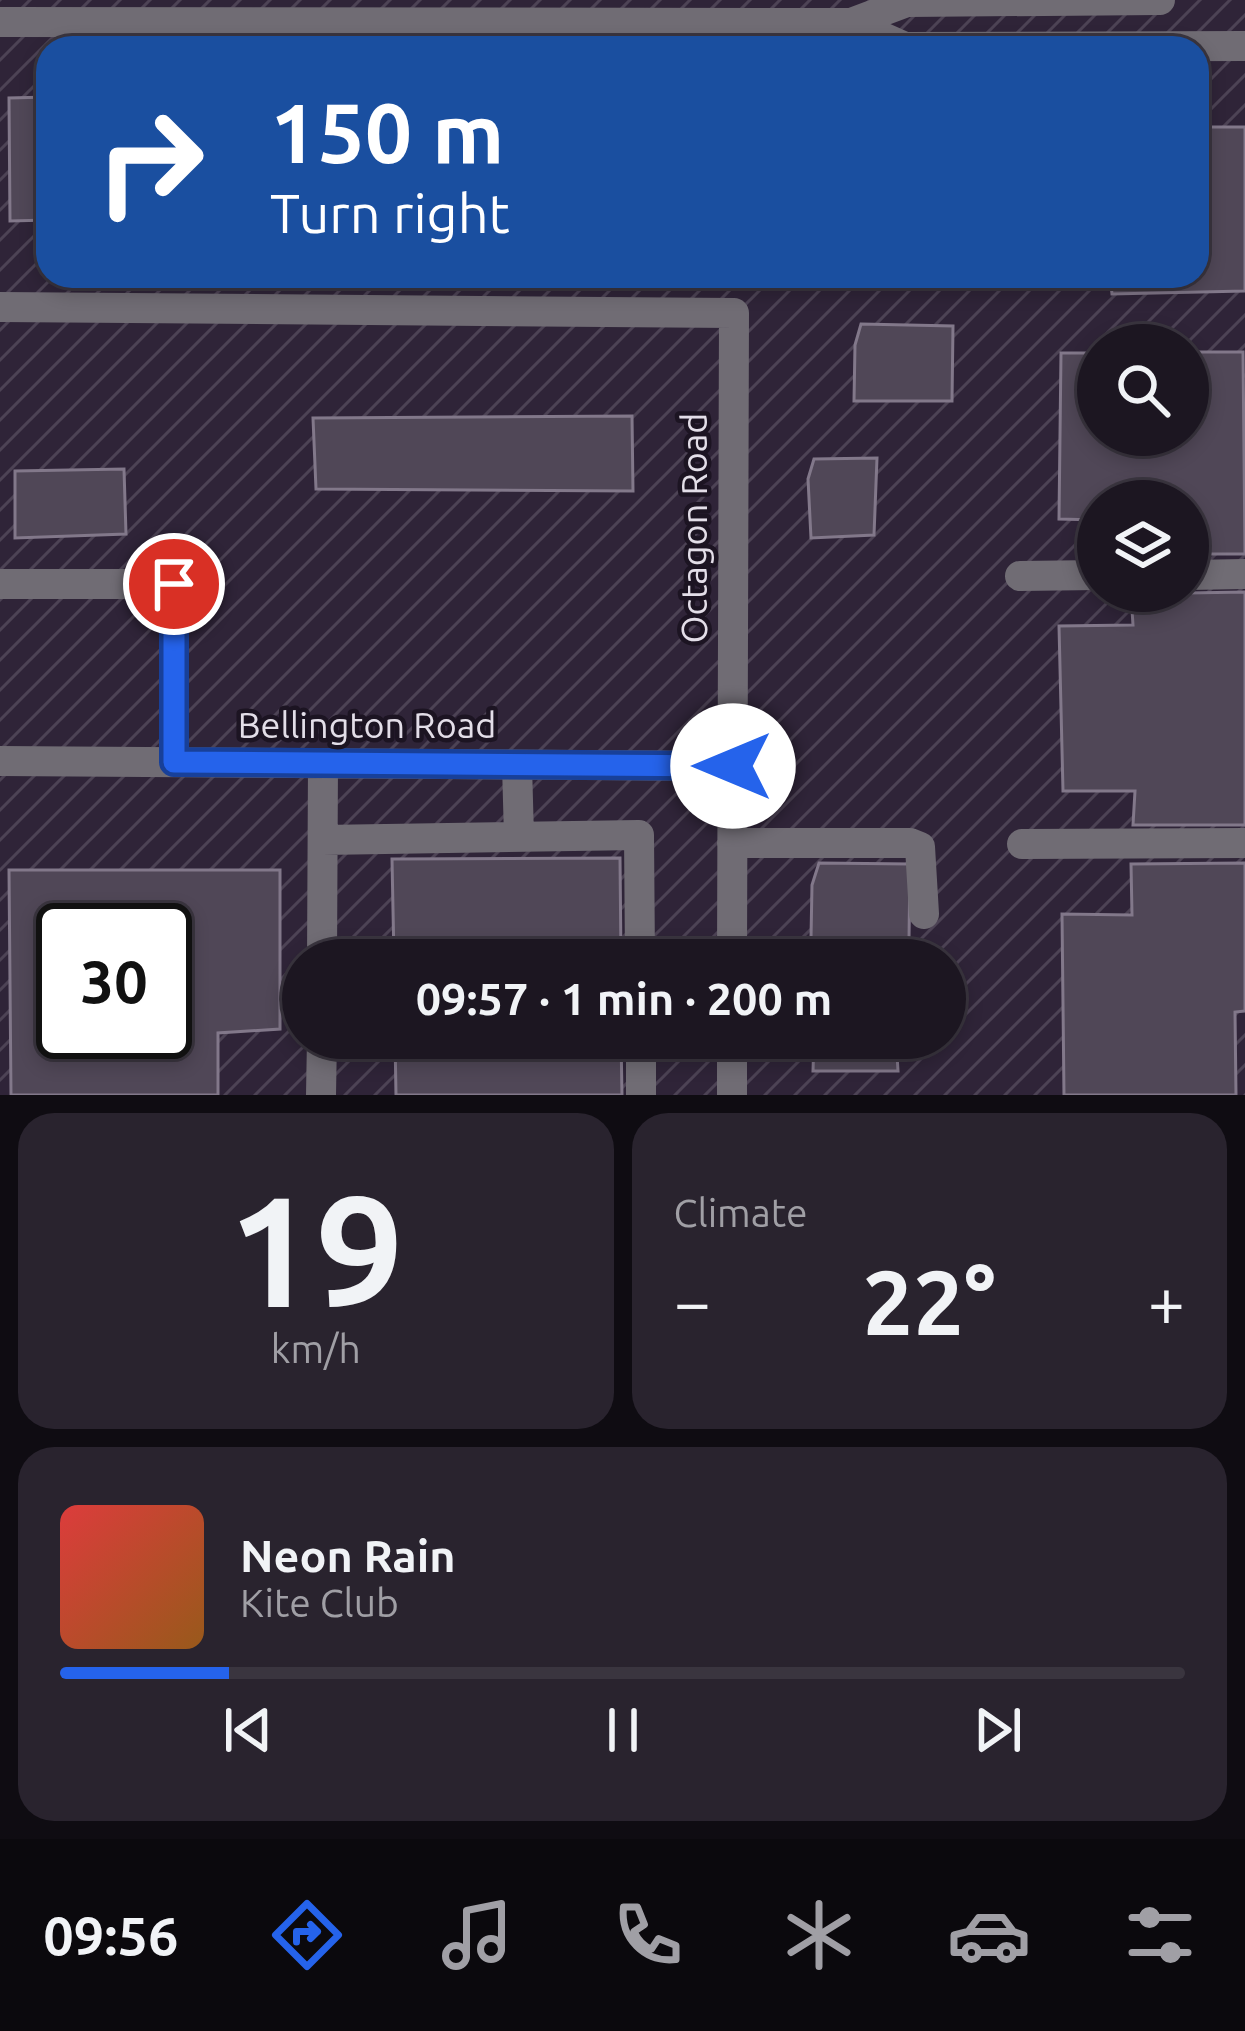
<!DOCTYPE html>
<html lang="en">
<head>
<meta charset="utf-8">
<style>
  body { margin:0; font-family:Ubuntu,sans-serif; background:#29232e; color:#f1f3f6; height:100vh; display:flex; flex-direction:column; font-size:45px; white-space:nowrap }
  * { box-sizing:border-box; margin:0 }
  p { font-size:39px; color:#a09fa5 }
  .icon { flex:none; width:66px; height:66px; fill:none; stroke:currentColor; stroke-width:2; stroke-linecap:round; stroke-linejoin:round }
  .map { position:relative; height:1095px; overflow:hidden }
  .drawer { display:flex; flex-direction:column; gap:18px; padding:18px; background:#0f0c12; flex:1 }
  .drawer>* { flex:none }
  .top-card { position:absolute; left:36px; top:36px; width:1173px; height:252px; border-radius:36px; box-shadow:0 6px 18px #0003,0 0 0 3px #3a353f; background:#1a4fa0; color:#fff; overflow:hidden }
  .tools { position:absolute; left:1077px; top:324px; display:grid; gap:24px }
  .tools a { display:grid; place-items:center; width:132px; height:132px; border-radius:50%; background:#1c1621; box-shadow:0 6px 18px #0003,0 0 0 3px #3a353f; font-size:60px }
  .speed { position:absolute; left:36px; top:903px; display:flex; gap:24px; font-size:60px; font-weight:700; text-align:center }
  .speed>* { display:grid; place-content:center; width:156px; height:156px; border-radius:50%; background:#1c1621; box-shadow:0 6px 18px #0003,0 0 0 3px #3a353f; line-height:1 }
  .speed .limit { border:6px solid #111; border-radius:18px; background:#fff; color:#111 }
  .pin { position:absolute; display:grid; place-items:center; width:102px; height:102px; color:#fff; margin:-51px; border:6px solid #fff; border-radius:50%; box-shadow:0 3px 12px #0007 }
  .me { position:absolute; width:132px; margin:-66px; rotate:270deg; stroke-linejoin:round; filter:drop-shadow(0 0 9px #0008) }
  .turn { display:flex; align-items:center; gap:42px; height:252px; padding:0 36px; font-size:54px }
  .turn .icon { width:156px; height:156px; stroke-width:2.5 }
  .turn b { display:block; font-size:84px; line-height:102px }
  .big { font-size:90px; font-weight:700; line-height:1.1 }
  .drawer .widget { flex:1; display:flex; flex-direction:column; justify-content:center; gap:18px; min-width:0; padding:0 42px; border-radius:36px; background:#29232e }
  .drawer .dial { align-items:center; gap:0 }
  .dial b { font-size:156px; line-height:1 }
  .song { display:flex; align-items:center; gap:36px }
  .cover { width:144px; height:144px; border-radius:18px; background:linear-gradient(135deg,hsl(0 70% 55%),hsl(30 70% 35%)) }
  .played { height:12px; border-radius:6px; background:linear-gradient(90deg,#2563eb 15%,#3a353f 15%) }
  .keys { display:flex; justify-content:space-around; direction:ltr }
  .heat { display:flex; justify-content:space-between; align-items:center; font-size:66px; direction:ltr }
  .drawer .tiles { flex:1; display:grid; gap:18px; grid-template-columns:1fr 1fr }
  .widget:last-child { grid-column:span 2 }
  .trip { position:absolute; left:282px; top:939px; width:684px; height:120px; border-radius:60px; background:#1c1621; box-shadow:0 6px 18px #0003,0 0 0 3px #3a353f; font-weight:700; line-height:120px; text-align:center }
  .menu { display:flex; height:192px; justify-content:space-around; align-items:center; background:#0b090d; color:#a09fa5 }
  .menu .icon { width:84px; height:84px }
  .menu .current { color:#2563eb }
  .menu b { font-size:54px; color:#f1f3f6 }
  .map>svg:first-child { display:block }
  .industrial { fill:url(#industrial-furrows); fill-rule:evenodd }
  .building { fill:#504757; stroke:#82788a; stroke-width:3; fill-rule:evenodd }
  .lines { fill:none; stroke-linecap:round; stroke-linejoin:round }
  .minor { stroke:#706c74; stroke-width:30 }
  .route-casing { stroke:#184099; stroke-width:30 }
  .route { stroke:#2563eb; stroke-width:21 }
  .labels { text-anchor:middle; stroke-width:9; stroke-linejoin:round; paint-order:stroke }
  .street-label { font-size:36px; fill:#e3dee8; stroke:#1c1422 }
</style>
</head>
<body>
<div class="map">
<svg width="1245" height="1095" viewBox="0 0 1245 1095">
  <defs>
    <pattern id="industrial-furrows" width="10" height="10" patternUnits="userSpaceOnUse" patternTransform="scale(3)"><rect width="10" height="10" fill="#2f2438"/><path d="M-1 1l2-2M0 10L10 0M9 11l2-2" fill="none" stroke="#4d4355"/></pattern>
  </defs>
  <rect width="100%" height="100%" fill="#251e2c"/>
  <path class="industrial" d="M 0,0 L 1245,0 L 1245,1095 L 0,1095 ZM 48,48 L 1197,48 L 1197,276 L 48,276 ZM 1098,345 L 1188,345 L 1188,435 L 1098,435 ZM 1098,501 L 1188,501 L 1188,591 L 1098,591 ZM 63,930 L 165,930 L 165,1032 L 63,1032 ZM 303,960 L 945,960 L 945,1038 L 303,1038 Z"/>
  <path class="building" d="M 48,97 L 48,220 L 10,221 L 9,98 Z
    M 1197,127 L 1245,127 L 1245,291 L 1112,294 L 1110,276 L 1197,276 Z
    M 861,324 L 953,326 L 952,401 L 854,401 L 855,345 Z
    M 1188,352 L 1243,352 L 1245,554 L 1188,554 L 1188,501 L 1098,501 L 1098,520 L 1059,519 L 1061,353 L 1098,353 L 1098,435 L 1188,435 Z
    M 632,416 L 633,491 L 316,489 L 313,418 Z
    M 877,458 L 874,535 L 811,538 L 808,479 L 814,459 Z
    M 124,469 L 126,534 L 15,538 L 15,471 Z
    M 1245,592 L 1245,825 L 1133,825 L 1135,791 L 1063,791 L 1059,626 L 1133,625 L 1131,594 Z
    M 620,858 L 621,960 L 394,960 L 392,859 Z
    M 819,863 L 910,864 L 909,939 L 811,938 L 812,885 Z
    M 1245,863 L 1245,1011 L 1235,1012 L 1236,1095 L 1064,1095 L 1062,914 L 1132,915 L 1131,864 Z
    M 9,870 L 280,870 L 280,1029 L 218,1033 L 218,1095 L 11,1095 ZM 63,930 L 165,930 L 165,1032 L 63,1032 Z
    M 395,1038 L 621,1038 L 622,1095 L 396,1095 Z
    M 814,1038 L 896,1038 L 898,1071 L 813,1071 Z"/>
  <g class="lines">
    <path class="minor" d="M 0,22 L 851,23 L 907,2 L 1160,0
      M 851,23 L 905,47 L 1245,46
      M 0,307 L 734,313 L 732,960
      M 1188,575 L 1245,574
      M 1020,576 L 1098,575
      M 0,584 L 174,584 L 174,762
      M 0,761 L 732,766
      M 517,765 L 519,837
      M 323,840 L 639,835 L 640,960
      M 732,843 L 910,843 L 920,847 L 924,914
      M 1022,844 L 1245,843
      M 322,960 L 323,763
      M 641,1038 L 641,1095
      M 321,1095 L 322,1038
      M 732,1095 L 732,1038"/>
  </g>
  <g class="lines">
    <defs>
      <path id="route" d="M 174,584 L 174,762 L 733,766"/>
    </defs>
    <use href="#route" class="route-casing"/>
    <use href="#route" class="route"/>
  </g>
  <g class="labels">
    <g class="street-label">
      <text transform="translate(694 528) rotate(-90)" y="13">Octagon Road</text>
      <text x="367" y="738">Bellington Road</text>
    </g>
  </g>
</svg>
<div class="tools">
<a><svg class="icon" aria-label="search" viewBox="0 0 24 24"><circle cx="10" cy="10" r="6"/><path d="M15 15l6 6"/></svg></a>
<a><svg class="icon" aria-label="layers" viewBox="0 0 24 24"><path d="M12 4l9 5-9 5-9-5zM3 14l9 5 9-5"/></svg></a>
</div>
<div class="speed"><div class="limit">30</div></div>
<div class="pin" style="left:174px;top:584px;background:#d93025"><svg class="icon" aria-label="arrive" viewBox="0 0 24 24"><path d="M6 21V4h12l-3 4 3 4H6"/></svg></div>
<svg class="me" style="left:733px;top:766px" viewBox="-20 -20 40 40"><circle r="19" fill="#fff"/><path d="M0-13L10 11 0 6-10 11z" fill="#2563eb"/></svg>
<div class="trip">09:57 · 1 min · 200 m</div>
<div class="top-card">
<div class="turn"><svg class="icon" aria-label="right" viewBox="0 0 24 24"><path d="M7 20v-9h11M14 6l5 5-5 5"/></svg><div><b>150 m</b>Turn right</div></div>
</div>
</div>
<section class="drawer">
<div class="tiles">
<div class="widget dial"><b>19</b><p>km/h</p></div>
<div class="widget"><p>Climate</p>
<div class="heat"><a>−</a><b class="big">22°</b><a>+</a></div>
</div>
<div class="widget">
<div class="song"><i class="cover"></i><div><b>Neon Rain</b><p>Kite Club</p></div></div>
<div class="played"></div>
<div class="keys"><svg class="icon" aria-label="previous" viewBox="0 0 24 24"><path d="M18 5L8 12l10 7zM5 5v14"/></svg><svg class="icon" aria-label="pause" viewBox="0 0 24 24"><path d="M8 5v14M16 5v14"/></svg><svg class="icon" aria-label="next" viewBox="0 0 24 24"><path d="M6 5l10 7-10 7zM19 5v14"/></svg></div>
</div>
</div>
</section>
<nav class="menu">
<b>09:56</b>
<svg class="icon current" aria-label="directions" viewBox="0 0 24 24"><path d="M12 3l9 9-9 9-9-9zM9 14v-3h6M13 9l2 2-2 2"/></svg>
<svg class="icon" aria-label="music" viewBox="0 0 24 24"><path d="M9 18V5l10-2v13"/><circle cx="6" cy="18" r="3"/><circle cx="16" cy="16" r="3"/></svg>
<svg class="icon" aria-label="phone" viewBox="0 0 24 24"><path d="M5 4h4l2 5-3 2q2 4 5 5l2-3 5 2v4C11 20 4 13 5 4z"/></svg>
<svg class="icon" aria-label="climate" viewBox="0 0 24 24"><path d="M12 3v18M4 7l16 10M4 17L20 7"/></svg>
<svg class="icon" aria-label="car" viewBox="0 0 24 24"><path d="M5 17H2v-5l4-1 3-4h7l3 4 3 1v5h-3M9 17h6M6 11h13"/><circle cx="7" cy="17" r="2"/><circle cx="17" cy="17" r="2"/></svg>
<svg class="icon" aria-label="filters" viewBox="0 0 24 24"><path d="M4 7h16M4 17h16"/><circle cx="9" cy="7" r="2"/><circle cx="15" cy="17" r="2"/></svg>
</nav>
</body>
</html>
